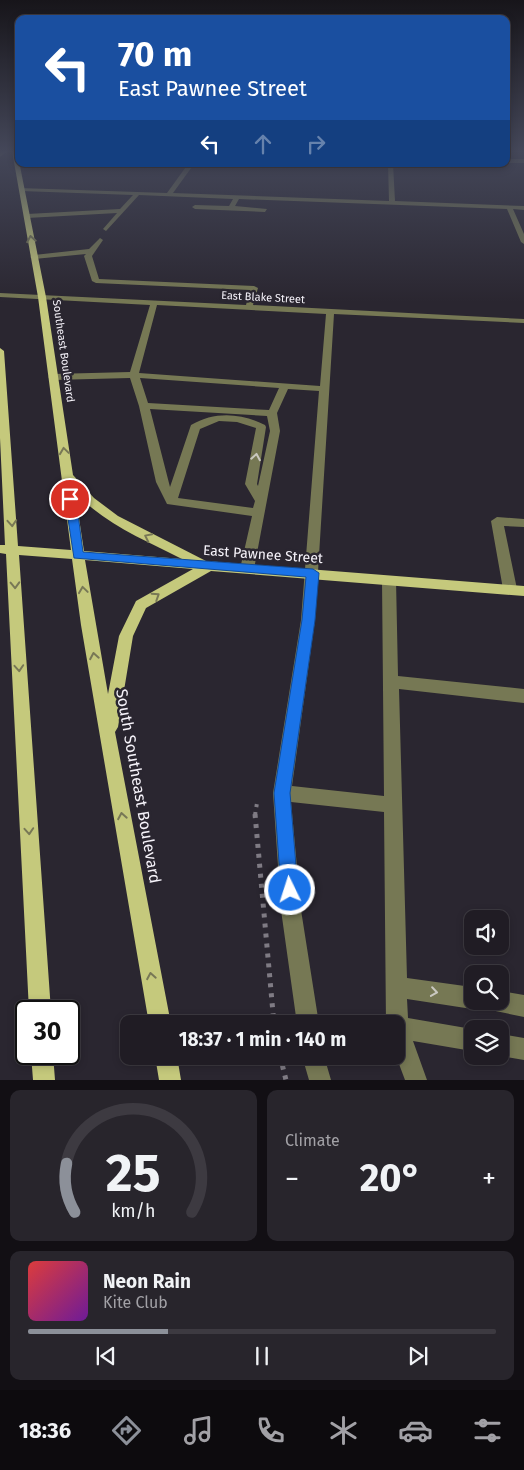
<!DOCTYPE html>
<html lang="en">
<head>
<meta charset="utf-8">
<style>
  body { margin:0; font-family:"Fira Sans",sans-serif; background:#28252c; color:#f1f3f6; height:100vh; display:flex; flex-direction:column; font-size:19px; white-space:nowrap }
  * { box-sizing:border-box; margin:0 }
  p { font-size:16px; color:#a2a1a6 }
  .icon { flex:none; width:28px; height:28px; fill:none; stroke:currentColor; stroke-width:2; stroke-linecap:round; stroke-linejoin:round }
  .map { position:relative; height:1080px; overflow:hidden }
  .side { display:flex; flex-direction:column; gap:10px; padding:10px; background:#120f14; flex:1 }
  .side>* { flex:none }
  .hud { position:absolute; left:15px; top:15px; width:495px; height:152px; border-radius:10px; box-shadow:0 2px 8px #0003,0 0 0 1px #3d3a41; background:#1a4fa0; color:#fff; overflow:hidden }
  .buttons { position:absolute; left:464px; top:910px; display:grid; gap:10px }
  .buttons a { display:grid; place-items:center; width:45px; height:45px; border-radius:10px; background:#201c24; box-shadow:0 2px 8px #0003,0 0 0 1px #3d3a41; font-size:25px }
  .speed { position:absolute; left:15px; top:1000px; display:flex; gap:10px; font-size:25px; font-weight:700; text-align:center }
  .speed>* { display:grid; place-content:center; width:65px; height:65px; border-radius:50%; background:#201c24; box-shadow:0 2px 8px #0003,0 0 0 1px #3d3a41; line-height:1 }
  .speed .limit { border:2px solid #111; border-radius:8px; background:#fff; color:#111 }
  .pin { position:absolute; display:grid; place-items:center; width:42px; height:42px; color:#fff; margin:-21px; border:2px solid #fff; border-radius:50%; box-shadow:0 1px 5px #0007 }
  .me { position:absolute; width:55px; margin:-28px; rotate:356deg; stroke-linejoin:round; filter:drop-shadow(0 0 4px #0008) }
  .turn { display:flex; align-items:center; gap:18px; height:105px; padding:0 20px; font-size:22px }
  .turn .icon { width:65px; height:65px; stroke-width:2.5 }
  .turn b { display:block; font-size:35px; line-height:42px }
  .lanes { display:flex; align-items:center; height:48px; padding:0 20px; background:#0003; justify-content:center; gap:25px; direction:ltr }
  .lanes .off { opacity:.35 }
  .big { font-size:38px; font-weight:700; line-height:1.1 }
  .side .widget { flex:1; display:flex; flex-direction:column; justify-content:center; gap:8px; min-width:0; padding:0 18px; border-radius:10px; background:#28252c }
  .side .dial { align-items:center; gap:0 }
  .dial svg { height:130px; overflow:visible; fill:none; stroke:#3d3a41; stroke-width:7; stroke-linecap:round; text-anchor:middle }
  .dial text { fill:#f1f3f6; stroke:none }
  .song { display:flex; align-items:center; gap:15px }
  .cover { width:60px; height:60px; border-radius:8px; background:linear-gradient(135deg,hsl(0 70% 55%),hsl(280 70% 35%)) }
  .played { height:5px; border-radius:2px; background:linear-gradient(90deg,#8c9099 30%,#3d3a41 30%) }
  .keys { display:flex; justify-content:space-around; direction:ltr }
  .heat { display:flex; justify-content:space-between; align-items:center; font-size:28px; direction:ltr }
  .side .tiles { flex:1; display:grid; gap:10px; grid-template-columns:1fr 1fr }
  .widget:last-child { grid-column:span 2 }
  .trip { position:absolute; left:120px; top:1015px; width:285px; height:50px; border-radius:10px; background:#201c24; box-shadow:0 2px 8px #0003,0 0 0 1px #3d3a41; font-weight:700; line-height:50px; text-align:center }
  .dock { display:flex; height:80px; justify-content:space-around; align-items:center; background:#0d0b0e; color:#a2a1a6 }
  .dock .icon { width:35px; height:35px }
  .dock .active { color:#8c9099 }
  .dock b { font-size:22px; color:#f1f3f6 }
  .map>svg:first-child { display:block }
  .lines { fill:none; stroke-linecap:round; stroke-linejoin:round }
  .path-far1 { stroke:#7f7b84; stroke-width:4; stroke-dasharray:3 5; stroke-linecap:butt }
  .path { stroke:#7f7b84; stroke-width:5; stroke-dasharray:4 6; stroke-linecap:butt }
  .minor { fill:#767854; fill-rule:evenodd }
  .major { fill:#c5c97c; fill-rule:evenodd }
  .oneway { stroke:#787856 }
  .oneway2 { stroke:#c9c8c0 }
  .route { fill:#1a73e8; stroke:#114b97 }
  .labels { text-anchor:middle; stroke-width:5; stroke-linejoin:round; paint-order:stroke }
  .far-street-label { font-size:11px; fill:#f6f3fa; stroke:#2a2630 }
  .street-label { font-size:14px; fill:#f6f3fa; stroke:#2a2630 }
  .near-street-label { font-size:16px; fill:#f6f3fa; stroke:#2a2630 }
</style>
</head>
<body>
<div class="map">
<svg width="524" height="1080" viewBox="0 0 524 1080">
  <rect width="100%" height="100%" fill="#2a2630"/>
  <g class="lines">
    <path class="path-far1" d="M 255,815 L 257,803"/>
    <path class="path" d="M 255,814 L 274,1024
      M 280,1056 L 286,1080"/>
    <path class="minor" d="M 2,151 L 8,151 L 0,157 L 0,153 Z
      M 506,159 L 524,159 L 524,163 L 506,163 Z
      M 188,164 L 194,164 L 173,193 L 389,201 L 388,164 L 393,164 L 395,201 L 524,206 L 524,210 L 513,209 L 524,234 L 524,244 L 521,242 L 507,209 L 239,199 L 235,206 L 267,209 L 265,212 L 195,209 L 192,207 L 195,205 L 229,206 L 233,199 L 139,195 L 106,231 L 103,229 L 117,213 L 27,218 L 24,216 L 27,214 L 120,209 L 133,195 L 21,191 L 19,188 L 167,193 Z
      M 100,238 L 103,240 L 92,256 L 99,279 L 254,286 L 258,288 L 253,305 L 524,319 L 524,323 L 334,314 L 315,620 L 292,786 L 384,796 L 382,580 L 384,577 L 394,577 L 396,580 L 398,676 L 524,689 L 524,703 L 399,689 L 407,978 L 472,987 L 472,1001 L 481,1001 L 480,1006 L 472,1009 L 407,999 L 408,1018 L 472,1029 L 472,1051 L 413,1041 L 427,1080 L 405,1080 L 396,1056 L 396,1024 L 386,1024 L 384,812 L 291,802 L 301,910 L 319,1024 L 297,1024 L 281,910 L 273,793 L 301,620 L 319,391 L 288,389 L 277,413 L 280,431 L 254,569 L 252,572 L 242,572 L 240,569 L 252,516 L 167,504 L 156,482 L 139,406 L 130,378 L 53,380 L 48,377 L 53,374 L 130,372 L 150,305 L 0,297 L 0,293 L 246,305 L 250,290 L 96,283 L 92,281 L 84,256 L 86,254 L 34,259 L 30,257 L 34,255 L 89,249 ZM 157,305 L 326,314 L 320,386 L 139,373 ZM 140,378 L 279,388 L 269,410 L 148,403 ZM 150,409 L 267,416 L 270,431 L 258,486 L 257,484 L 266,427 L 265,425 C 241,413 215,411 191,425 L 170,487 ZM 219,421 L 237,422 L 256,428 L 245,484 L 255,501 L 253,508 L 178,498 L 200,429 Z
      M 497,517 L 524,519 L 524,527 L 504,526 L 517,589 L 515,592 L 505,592 L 503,589 L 491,521 Z
      M 500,991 L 524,995 L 524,1017 L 486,1009 L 483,1001 L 500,1001 Z
      M 500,1034 L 524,1038 L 524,1060 L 500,1056 Z
      M 302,1056 L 324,1056 L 331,1080 L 309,1080 Z"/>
    <path class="major" d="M 12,151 L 17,151 L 46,297 L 73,475 L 94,498 L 118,516 L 206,561 L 524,586 L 524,596 L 211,571 L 146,608 L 133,636 L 118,727 L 115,732 L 171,1024 L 149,1024 L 81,625 L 72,559 L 19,555 L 51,1011 L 29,1011 L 6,554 L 0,553 L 0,545 L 5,545 L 0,438 L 0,348 L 4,351 L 18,546 L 71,550 L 38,297 ZM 75,492 C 104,524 145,540 182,559 L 84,551 ZM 85,560 L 193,569 L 136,601 L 119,636 L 108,694 Z
      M 31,1054 L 53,1054 L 55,1080 L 33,1080 Z
      M 155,1056 L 177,1056 L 181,1080 L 159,1080 Z"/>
  </g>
  <defs><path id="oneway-chevron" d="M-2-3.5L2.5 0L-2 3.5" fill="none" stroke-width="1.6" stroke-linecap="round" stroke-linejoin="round" transform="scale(1.25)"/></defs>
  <g class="oneway">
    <use href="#oneway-chevron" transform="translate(31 239) rotate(-100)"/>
    <use href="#oneway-chevron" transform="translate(64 451) rotate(-98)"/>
    <use href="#oneway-chevron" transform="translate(12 523) rotate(86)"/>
    <use href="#oneway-chevron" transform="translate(148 537) rotate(-154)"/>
    <use href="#oneway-chevron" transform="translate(15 585) rotate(88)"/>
    <use href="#oneway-chevron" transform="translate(83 590) rotate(-98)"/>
    <use href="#oneway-chevron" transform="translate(156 596) rotate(-33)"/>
    <use href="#oneway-chevron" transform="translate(94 656) rotate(-100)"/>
    <use href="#oneway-chevron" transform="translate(19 668) rotate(86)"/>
    <use href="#oneway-chevron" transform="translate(122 816) rotate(-100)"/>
    <use href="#oneway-chevron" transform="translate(29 831) rotate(86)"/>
    <use href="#oneway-chevron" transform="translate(151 976) rotate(-100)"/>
  </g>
  <g class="oneway2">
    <use href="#oneway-chevron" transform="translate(256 457) rotate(-80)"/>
    <use href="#oneway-chevron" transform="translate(434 992) rotate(8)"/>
  </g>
  <linearGradient id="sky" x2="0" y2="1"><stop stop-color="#17151a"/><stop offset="0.5" stop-color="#444759"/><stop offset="1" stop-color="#444759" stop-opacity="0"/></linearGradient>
  <rect width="524" height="302" fill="url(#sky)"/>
  <path class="route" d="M 70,496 L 76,499 L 83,552 L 313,569 L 319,573 L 315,620 L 290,793 L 298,890 L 296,897 L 290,899 L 283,897 L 281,890 L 274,793 L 302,620 L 306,577 L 74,558 L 65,499 Z"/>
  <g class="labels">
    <g class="far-street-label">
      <text transform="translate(263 297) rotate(3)" y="4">East Blake Street</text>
      <text transform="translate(64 351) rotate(82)" y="4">Southeast Boulevard</text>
    </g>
    <g class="street-label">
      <text transform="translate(263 554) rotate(4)" y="5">East Pawnee Street</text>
    </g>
    <g class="near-street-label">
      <text transform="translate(139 786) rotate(80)" y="6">South Southeast Boulevard</text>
    </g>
  </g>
</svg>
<div class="buttons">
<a><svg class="icon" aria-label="sound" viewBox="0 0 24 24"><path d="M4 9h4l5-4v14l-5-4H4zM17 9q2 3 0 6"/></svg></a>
<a><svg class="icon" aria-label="search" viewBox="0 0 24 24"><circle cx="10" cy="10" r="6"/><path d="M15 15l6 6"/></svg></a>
<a><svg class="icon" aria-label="layers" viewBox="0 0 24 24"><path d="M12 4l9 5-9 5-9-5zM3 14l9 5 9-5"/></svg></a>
</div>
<div class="speed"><div class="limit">30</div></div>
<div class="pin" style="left:70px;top:499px;background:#d93025"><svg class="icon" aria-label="arrive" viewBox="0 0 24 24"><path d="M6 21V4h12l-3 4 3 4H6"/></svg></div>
<svg class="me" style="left:290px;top:890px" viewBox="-20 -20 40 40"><circle r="17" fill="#1a73e8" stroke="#fff" stroke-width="3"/><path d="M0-11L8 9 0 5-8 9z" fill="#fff"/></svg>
<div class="trip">18:37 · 1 min · 140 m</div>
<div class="hud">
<div class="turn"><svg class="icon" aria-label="left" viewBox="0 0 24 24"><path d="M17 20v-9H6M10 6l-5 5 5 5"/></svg><div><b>70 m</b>East Pawnee Street</div></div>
<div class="lanes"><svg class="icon" aria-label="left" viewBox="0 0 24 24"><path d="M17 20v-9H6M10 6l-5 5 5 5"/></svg><svg class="icon off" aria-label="ahead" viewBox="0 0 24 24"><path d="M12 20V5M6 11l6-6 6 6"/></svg><svg class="icon off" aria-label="right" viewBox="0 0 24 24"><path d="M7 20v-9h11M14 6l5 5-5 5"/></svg></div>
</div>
</div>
<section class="side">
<div class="tiles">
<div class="widget dial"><svg viewBox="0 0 100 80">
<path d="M14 69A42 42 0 1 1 86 69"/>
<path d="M14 69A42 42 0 0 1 9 39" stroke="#8c9099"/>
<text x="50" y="56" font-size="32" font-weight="700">25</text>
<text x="50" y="72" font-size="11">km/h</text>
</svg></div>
<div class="widget"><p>Climate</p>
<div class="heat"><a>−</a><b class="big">20°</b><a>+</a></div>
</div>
<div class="widget">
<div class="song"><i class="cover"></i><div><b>Neon Rain</b><p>Kite Club</p></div></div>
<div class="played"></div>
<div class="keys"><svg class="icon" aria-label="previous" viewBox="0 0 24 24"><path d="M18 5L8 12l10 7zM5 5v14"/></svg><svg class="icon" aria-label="pause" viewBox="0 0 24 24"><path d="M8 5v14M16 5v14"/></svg><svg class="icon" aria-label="next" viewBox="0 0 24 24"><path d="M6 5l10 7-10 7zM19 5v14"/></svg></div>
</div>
</div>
</section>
<nav class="dock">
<b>18:36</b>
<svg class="icon active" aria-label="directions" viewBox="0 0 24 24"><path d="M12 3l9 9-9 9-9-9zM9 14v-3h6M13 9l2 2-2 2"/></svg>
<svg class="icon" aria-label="music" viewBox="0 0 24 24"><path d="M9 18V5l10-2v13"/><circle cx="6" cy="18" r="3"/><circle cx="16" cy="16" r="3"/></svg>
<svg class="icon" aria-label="phone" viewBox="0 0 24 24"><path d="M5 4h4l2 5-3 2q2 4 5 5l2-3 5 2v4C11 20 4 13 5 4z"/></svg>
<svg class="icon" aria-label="climate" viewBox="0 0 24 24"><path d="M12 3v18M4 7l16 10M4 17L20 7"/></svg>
<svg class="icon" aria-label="car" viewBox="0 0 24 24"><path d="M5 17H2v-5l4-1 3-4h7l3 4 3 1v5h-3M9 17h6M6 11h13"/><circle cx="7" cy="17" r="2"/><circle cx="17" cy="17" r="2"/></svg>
<svg class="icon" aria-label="filters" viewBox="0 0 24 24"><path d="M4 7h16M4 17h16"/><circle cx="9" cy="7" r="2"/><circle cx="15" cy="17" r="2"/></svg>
</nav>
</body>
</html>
